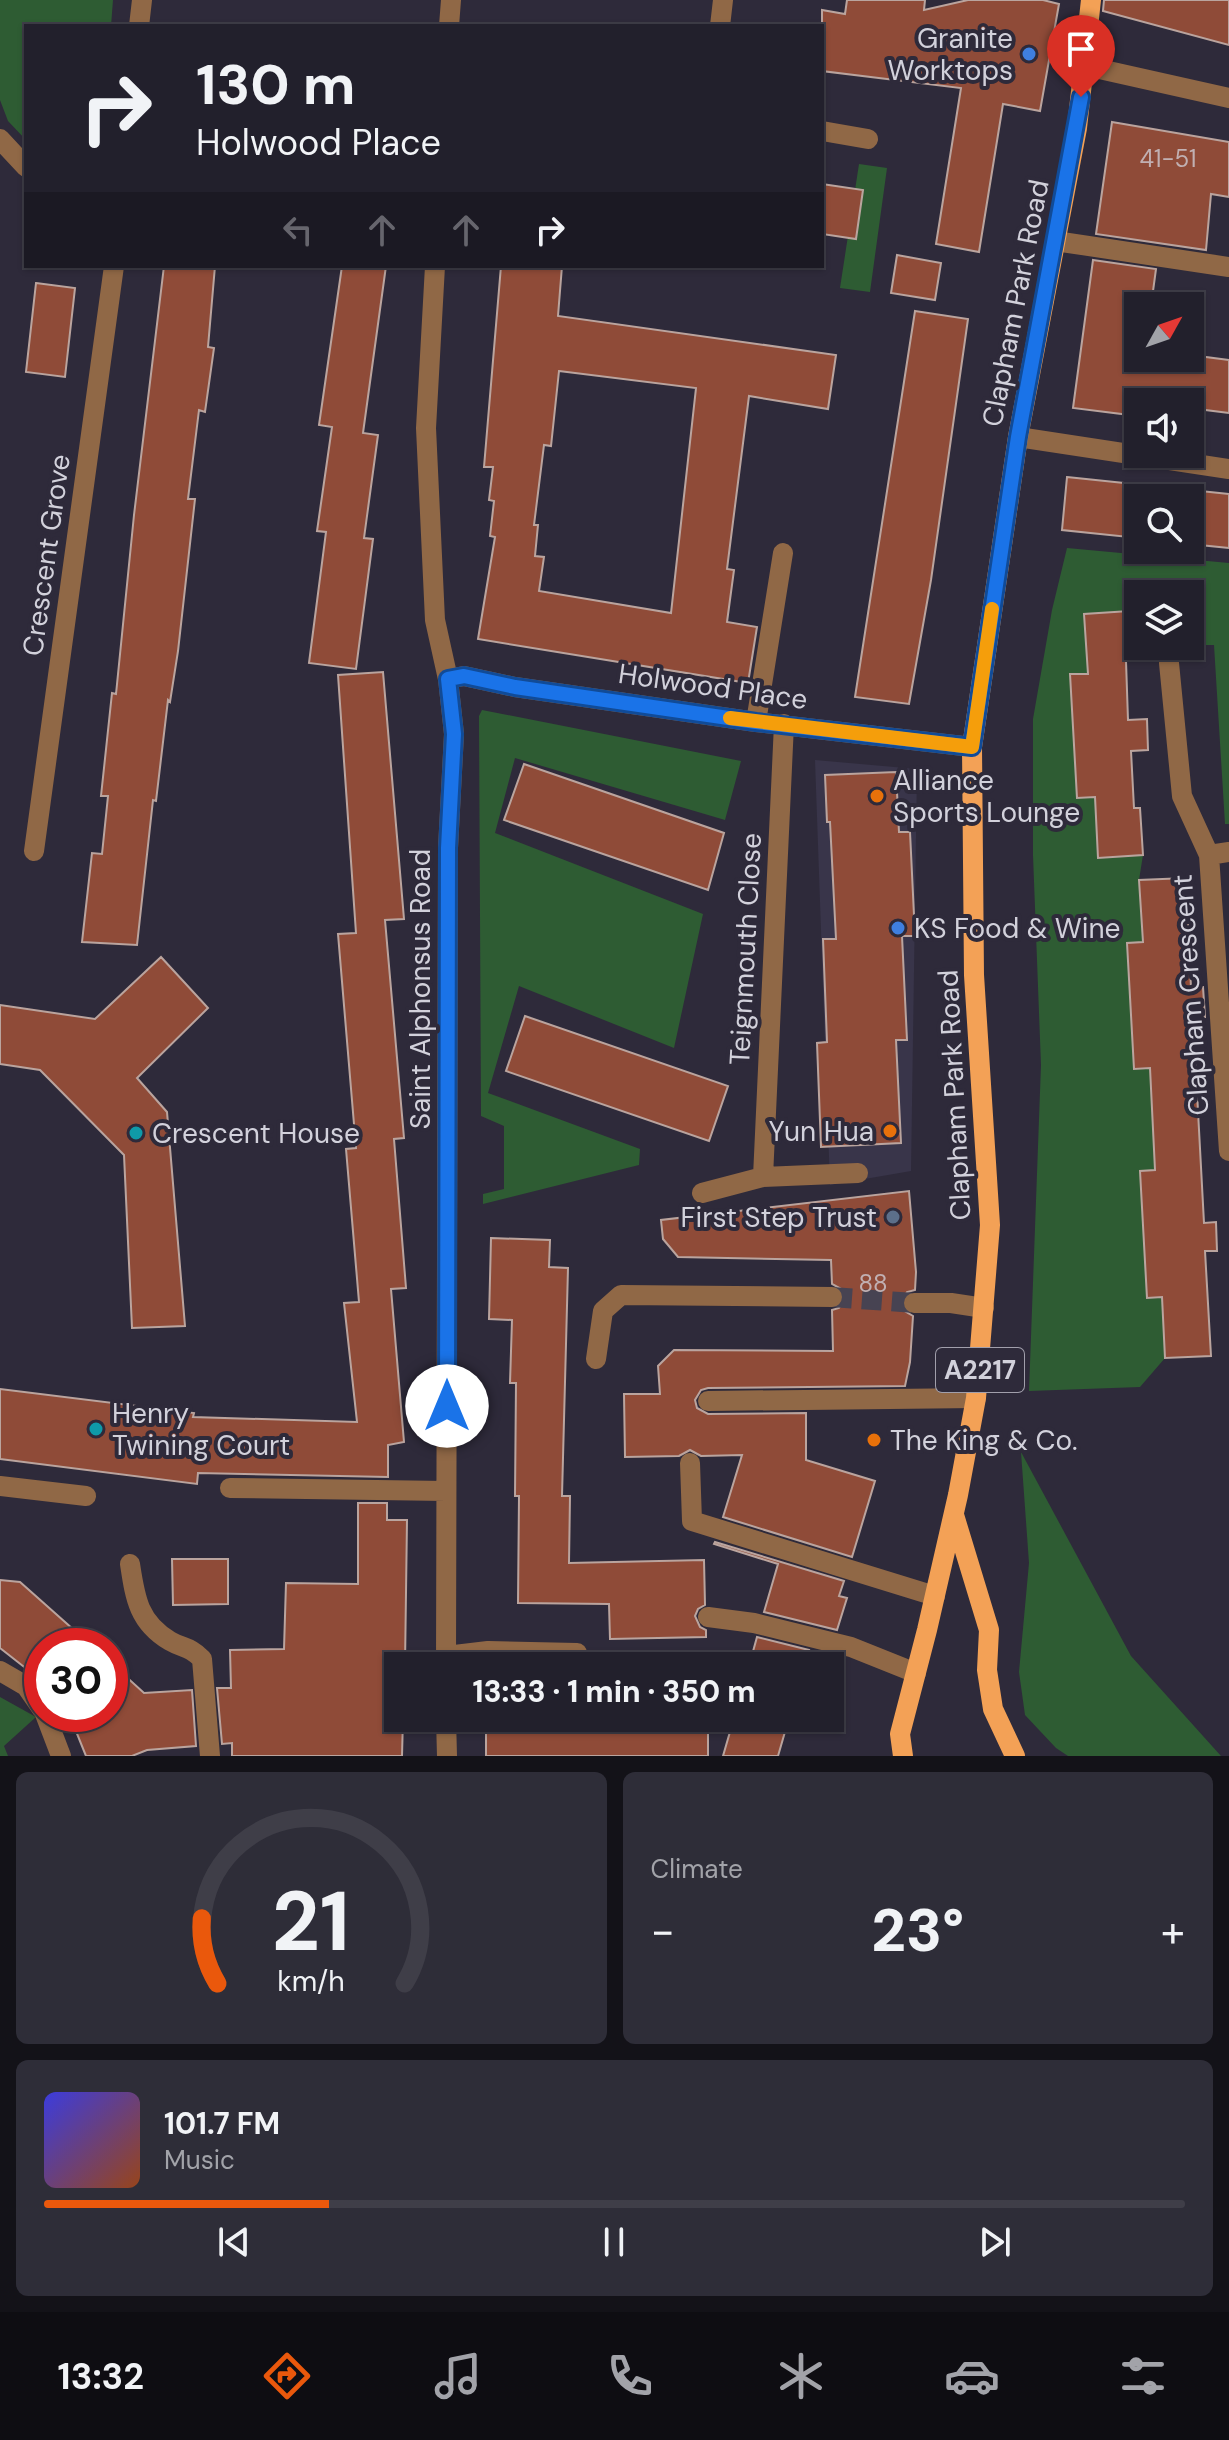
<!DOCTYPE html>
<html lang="en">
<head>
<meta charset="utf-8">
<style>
  body { margin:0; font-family:"DM Sans",sans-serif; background:#2e2d38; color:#f1f3f6; height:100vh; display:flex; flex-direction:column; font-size:30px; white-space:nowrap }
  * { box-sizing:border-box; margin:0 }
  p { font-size:26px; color:#a2a3a9 }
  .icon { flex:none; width:44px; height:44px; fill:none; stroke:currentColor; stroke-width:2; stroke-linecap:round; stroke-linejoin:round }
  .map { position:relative; height:1756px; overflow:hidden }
  .drawer { display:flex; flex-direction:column; gap:16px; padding:16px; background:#131218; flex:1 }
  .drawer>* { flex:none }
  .guide { position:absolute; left:24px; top:24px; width:800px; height:244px; border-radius:0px; box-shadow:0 2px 6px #0004,0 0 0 2px #3f3e48; background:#22202c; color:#f1f3f6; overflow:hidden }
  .needle { width:52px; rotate:50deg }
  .buttons { position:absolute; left:1124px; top:292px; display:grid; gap:16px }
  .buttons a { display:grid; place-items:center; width:80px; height:80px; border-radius:0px; background:#22202c; box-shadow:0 2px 6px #0004,0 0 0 2px #3f3e48; font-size:40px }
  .speed { position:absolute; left:24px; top:1628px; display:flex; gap:16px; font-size:40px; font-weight:700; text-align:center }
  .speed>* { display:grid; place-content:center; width:104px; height:104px; border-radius:50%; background:#22202c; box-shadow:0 2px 6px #0004,0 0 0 2px #3f3e48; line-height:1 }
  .speed .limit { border:12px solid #d22; background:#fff; color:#111 }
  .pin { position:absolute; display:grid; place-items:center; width:68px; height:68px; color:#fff; margin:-82px -34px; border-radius:50% 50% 50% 0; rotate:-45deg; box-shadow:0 0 8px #0007 }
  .pin .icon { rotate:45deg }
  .me { position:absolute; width:88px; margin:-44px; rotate:0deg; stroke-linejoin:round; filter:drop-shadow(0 0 6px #0008) }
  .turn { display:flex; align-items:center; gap:28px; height:168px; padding:0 40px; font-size:36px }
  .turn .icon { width:104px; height:104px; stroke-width:2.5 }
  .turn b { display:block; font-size:56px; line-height:68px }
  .lanes { display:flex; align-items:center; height:76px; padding:0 40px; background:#0003; justify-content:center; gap:40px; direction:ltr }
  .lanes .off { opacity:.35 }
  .big { font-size:60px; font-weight:800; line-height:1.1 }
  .drawer .tile { flex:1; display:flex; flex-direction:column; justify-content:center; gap:12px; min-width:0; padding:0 28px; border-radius:12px; background:#2e2d38 }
  .drawer .dial { align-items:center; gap:0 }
  .dial svg { height:208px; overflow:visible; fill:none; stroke:#3f3e48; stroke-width:7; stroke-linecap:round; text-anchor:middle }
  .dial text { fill:#f1f3f6; stroke:none }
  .song { display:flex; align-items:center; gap:24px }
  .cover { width:96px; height:96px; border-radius:12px; background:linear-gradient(135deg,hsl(240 70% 55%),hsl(20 70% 35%)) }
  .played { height:8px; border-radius:4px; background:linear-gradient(90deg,#ea580c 25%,#3f3e48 25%) }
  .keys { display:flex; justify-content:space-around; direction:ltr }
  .heat { display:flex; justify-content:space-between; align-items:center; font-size:44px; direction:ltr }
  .drawer .tiles { flex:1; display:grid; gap:16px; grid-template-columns:1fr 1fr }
  .tile:last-child { grid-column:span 2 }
  .trip { position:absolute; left:384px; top:1652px; width:460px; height:80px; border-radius:0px; background:#22202c; box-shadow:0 2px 6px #0004,0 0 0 2px #3f3e48; font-weight:800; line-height:80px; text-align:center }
  .dock { display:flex; height:128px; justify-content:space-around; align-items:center; background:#0e0d12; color:#a2a3a9 }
  .dock .icon { width:56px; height:56px }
  .dock .active { color:#ea580c }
  .dock b { font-size:36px; color:#f1f3f6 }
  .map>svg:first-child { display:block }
  .built { fill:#39354a }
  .green { fill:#2e5c33 }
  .building { fill:#8f4b38; stroke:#baa49e; stroke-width:2; fill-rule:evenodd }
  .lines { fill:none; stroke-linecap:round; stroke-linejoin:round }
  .minor-tunnel { stroke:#474352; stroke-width:20; stroke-dasharray:20 10; stroke-linecap:butt }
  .minor { stroke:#906846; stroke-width:20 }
  .major { stroke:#f3a156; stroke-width:20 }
  .route-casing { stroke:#114b97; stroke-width:20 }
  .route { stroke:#1a73e8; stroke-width:14 }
  .slow { stroke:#f59e0b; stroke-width:14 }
  .shop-dot { fill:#3f7fe0; stroke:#2e2a3a; stroke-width:3 }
  .food-dot { fill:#e8710a; stroke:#2e2a3a; stroke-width:3 }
  .culture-dot { fill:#0f9aa8; stroke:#2e2a3a; stroke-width:3 }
  .service-dot { fill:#5c6f8a; stroke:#2e2a3a; stroke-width:3 }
  .labels { text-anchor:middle; stroke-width:8; stroke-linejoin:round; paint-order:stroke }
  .number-label { font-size:24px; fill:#c1b0b2 }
  .shield { fill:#2e2a3a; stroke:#a19fab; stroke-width:2 }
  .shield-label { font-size:26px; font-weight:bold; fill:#d2d1db }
  .poi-label { font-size:28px; fill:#d2d1db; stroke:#2e2a3a; text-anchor:start }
  .street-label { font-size:28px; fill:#d2d1db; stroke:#2e2a3a }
</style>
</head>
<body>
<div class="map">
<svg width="1229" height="1756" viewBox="0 0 1229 1756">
  <rect width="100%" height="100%" fill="#2e2a3a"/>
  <path class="built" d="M 815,760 L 917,769 L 911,1171 L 830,1185 Z"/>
  <path class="green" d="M 0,0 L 113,0 L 111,26 L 26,26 L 26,140 L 8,121 L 0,100 Z
    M 859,164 L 887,168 L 870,292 L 840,288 Z
    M 1067,548 L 1229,563 L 1229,824 L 1225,824 L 1214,645 L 1190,645 L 1190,594 L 1138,594 L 1138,646 L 1162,646 L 1131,647 L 1129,611 L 1085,614 L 1088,674 L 1071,674 L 1077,798 L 1095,797 L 1099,857 L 1143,855 L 1139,880 L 1143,942 L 1127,943 L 1134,1069 L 1150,1068 L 1155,1170 L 1140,1171 L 1162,1297 L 1165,1358 L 1140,1387 L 1029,1391 L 1041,1065 L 1033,855 L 1033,719 L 1052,610 Z
    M 482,710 L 741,761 L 725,820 L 515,758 L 495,833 L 703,914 L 674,1048 L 519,986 L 488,1093 L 640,1149 L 639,1165 L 483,1204 L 483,1194 L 504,1189 L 504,1126 L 481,1116 L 479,716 Z
    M 1021,1452 L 1131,1656 L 1221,1756 L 1068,1756 L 1056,1748 L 1025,1715 L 1019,1672 L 1029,1563 Z
    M 0,1697 L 36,1717 L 4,1746 L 8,1756 L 0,1756 Z"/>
  <path class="building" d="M 847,0 L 925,0 L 924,10 L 968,0 L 1043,0 L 1059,4 L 1040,111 L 1003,104 L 979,252 L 936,244 L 961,88 L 822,71 L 822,10 L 845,14 Z
    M 1104,0 L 1229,0 L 1229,45 L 1103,11 Z
    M 1112,122 L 1229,142 L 1229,197 L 1211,194 L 1206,250 L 1096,234 Z
    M 822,184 L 863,190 L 856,239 L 822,234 Z
    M 897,255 L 941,263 L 935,300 L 891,293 Z
    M 1093,260 L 1156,269 L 1151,306 L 1138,306 L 1138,358 L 1190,358 L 1190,355 L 1229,360 L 1229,413 L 1190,408 L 1190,402 L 1138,401 L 1138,416 L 1073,408 Z
    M 164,266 L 215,266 L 208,347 L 214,348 L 205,412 L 199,410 L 188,499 L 195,499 L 178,651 L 170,702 L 168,700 L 156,801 L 153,800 L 137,945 L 82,942 L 92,853 L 102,854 L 108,796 L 101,796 L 112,693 L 116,694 L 134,515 Z
    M 342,266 L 386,266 L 363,433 L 378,435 L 364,538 L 373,539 L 356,669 L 309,663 L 326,532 L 317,531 L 332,427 L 319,425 Z
    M 501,266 L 562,266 L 558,316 L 836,355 L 828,409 L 749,396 L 727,569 L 734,570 L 727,622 L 757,627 L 748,683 L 478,639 L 495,537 L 490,536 L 494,501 L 489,500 L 493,467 L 484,467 ZM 559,371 L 696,388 L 671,613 L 539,591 L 544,557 L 535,556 L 538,525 L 534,525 L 544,445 L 551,446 Z
    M 36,283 L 75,288 L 65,377 L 26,372 Z
    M 915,311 L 968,319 L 931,580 L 909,704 L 855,697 Z
    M 1067,477 L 1229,494 L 1229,548 L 1190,544 L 1190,498 L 1138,498 L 1138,538 L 1062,530 Z
    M 1129,611 L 1132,661 L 1126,661 L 1128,720 L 1147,719 L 1148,750 L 1131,751 L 1134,808 L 1140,808 L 1143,855 L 1098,858 L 1095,797 L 1077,798 L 1070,674 L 1088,674 L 1084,614 Z
    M 383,672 L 404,919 L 385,920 L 404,1138 L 394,1139 L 406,1288 L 391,1289 L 404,1442 L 388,1445 L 388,1477 L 198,1473 L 197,1484 L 0,1459 L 0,1389 L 194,1413 L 193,1417 L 357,1422 L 344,1303 L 359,1302 L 346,1149 L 356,1148 L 338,934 L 356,933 L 338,675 Z
    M 524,764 L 724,833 L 708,890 L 504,820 Z
    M 896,772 L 899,832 L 910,832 L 915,936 L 902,936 L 907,1040 L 896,1040 L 901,1143 L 821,1147 L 817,1043 L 827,1042 L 823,939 L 836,939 L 830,822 L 827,822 L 825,775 Z
    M 1186,878 L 1191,988 L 1203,987 L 1205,1017 L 1193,1018 L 1204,1223 L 1216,1222 L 1217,1251 L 1205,1251 L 1211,1356 L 1165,1358 L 1162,1297 L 1147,1298 L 1140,1171 L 1155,1170 L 1150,1068 L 1134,1069 L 1127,943 L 1143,942 L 1139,880 Z
    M 161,957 L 208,1008 L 137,1078 L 167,1112 L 185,1326 L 132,1328 L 124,1155 L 40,1070 L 0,1064 L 0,1005 L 95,1019 Z
    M 525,1016 L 728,1086 L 709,1141 L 506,1071 Z
    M 909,1191 L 916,1272 L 915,1290 L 907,1292 L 901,1302 L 903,1310 L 913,1316 L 910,1362 L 905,1386 L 708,1388 L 701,1390 L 695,1400 L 697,1408 L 708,1414 L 806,1413 L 806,1460 L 875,1481 L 852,1557 L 723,1517 L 742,1455 L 701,1456 L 690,1450 L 679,1456 L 625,1457 L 624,1394 L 660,1394 L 658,1366 L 674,1350 L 833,1351 L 832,1310 L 839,1308 L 845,1298 L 843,1290 L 832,1284 L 831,1260 L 678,1257 L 663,1239 L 661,1220 Z
    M 491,1238 L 550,1240 L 549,1267 L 568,1268 L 562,1496 L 570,1496 L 569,1563 L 704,1560 L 705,1605 L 698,1609 L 695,1616 L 700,1627 L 706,1630 L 706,1637 L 610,1639 L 609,1604 L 518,1603 L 519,1496 L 515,1496 L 516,1383 L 510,1383 L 512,1320 L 489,1319 Z
    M 358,1503 L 387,1503 L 387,1520 L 407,1520 L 405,1666 L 398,1666 L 398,1718 L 403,1718 L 402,1756 L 232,1756 L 232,1743 L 222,1744 L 217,1688 L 231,1688 L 230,1650 L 284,1649 L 286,1583 L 358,1584 Z
    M 715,1542 L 844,1581 L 839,1596 L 847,1598 L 837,1630 L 764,1612 L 778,1564 L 714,1544 Z
    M 172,1559 L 228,1559 L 228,1604 L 173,1605 Z
    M 0,1580 L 20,1582 L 92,1646 L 42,1646 L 42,1681 L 0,1648 Z
    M 757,1637 L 809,1650 L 804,1666 L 749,1666 Z
    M 110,1662 L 144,1693 L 192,1690 L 196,1746 L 147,1750 L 132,1756 L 86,1756 L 69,1714 L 110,1714 Z
    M 486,1718 L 692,1718 L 708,1727 L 708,1756 L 486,1756 Z
    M 734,1718 L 789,1718 L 778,1756 L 723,1756 Z"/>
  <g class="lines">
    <path class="minor-tunnel" d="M 832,1297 L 914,1303"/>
    <path class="minor" d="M 139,26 L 142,0
      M 449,26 L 451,0
      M 720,26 L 723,0
      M 1086,66 L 1229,98
      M 822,131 L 868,139
      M 0,139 L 26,167
      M 1055,241 L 1229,267
      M 435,266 L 426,428 L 435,620 L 448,679 L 454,734 L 448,848 L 446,1666
      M 1018,437 L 1229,469
      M 1169,663 L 1182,796 L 1209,855
      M 448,679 L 464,676 L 515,687 L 756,722 L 972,747
      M 756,722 L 783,553
      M 34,851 L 114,266
      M 1229,852 L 1209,855 L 1229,1151
      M 763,1177 L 784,724
      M 702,1193 L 763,1177 L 858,1173
      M 914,1303 L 951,1303 L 984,1308
      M 596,1359 L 603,1311 L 621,1295 L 832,1297
      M 708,1401 L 976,1398
      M 690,1463 L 692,1521 L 935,1596
      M 0,1486 L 86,1496
      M 230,1488 L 446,1491
      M 130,1564 C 135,1597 138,1622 170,1641 C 184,1649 189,1646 202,1659 L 210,1756
      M 708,1617 L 754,1623 L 851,1647 L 916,1673
      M 446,1656 L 488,1651 L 577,1653
      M 0,1671 L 26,1686 L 42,1709
      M 45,1714 L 61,1756
      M 446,1718 L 447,1756"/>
    <path class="major" d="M 954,1515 L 989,1630 L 987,1670 L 993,1709 L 1015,1756
      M 903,1756 L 900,1734 L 927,1630 L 958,1495 L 976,1398 L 990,1225 L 974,975 L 972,747 L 1018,437 L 1077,128 L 1091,0"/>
  </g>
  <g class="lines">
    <defs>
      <path id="route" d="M 447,1406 L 448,848 L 454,734 L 448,679 L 464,676 L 515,687 L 756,722 L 972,747 L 1018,437 L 1081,97"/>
    </defs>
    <use href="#route" class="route-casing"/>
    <use href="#route" class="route"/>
    <path class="slow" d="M 730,718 L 972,747 L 992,609"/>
  </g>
  <g class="shop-dot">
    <circle cx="1029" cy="54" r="8"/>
    <circle cx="898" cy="928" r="8"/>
  </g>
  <g class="food-dot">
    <circle cx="877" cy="796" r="8"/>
    <circle cx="890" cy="1131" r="8"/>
    <circle cx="874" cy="1440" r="8"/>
  </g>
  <g class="culture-dot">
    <circle cx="136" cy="1133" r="8"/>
    <circle cx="96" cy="1429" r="8"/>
  </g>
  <circle class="service-dot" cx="893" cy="1217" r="8"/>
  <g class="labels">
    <g class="number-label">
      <text x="1168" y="167">41-51</text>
      <text x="873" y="1292">88</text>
    </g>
    <rect class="shield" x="936" y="1348" width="88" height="44" rx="6"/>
    <g class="shield-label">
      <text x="980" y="1379">A2217</text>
    </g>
    <g class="poi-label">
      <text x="1013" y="48" text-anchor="end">Granite<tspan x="1013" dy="32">Worktops</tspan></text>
      <text x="893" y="790">Alliance<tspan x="893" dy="32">Sports Lounge</tspan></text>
      <text x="914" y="938">KS Food &amp; Wine</text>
      <text x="874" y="1141" text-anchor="end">Yun Hua</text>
      <text x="152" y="1143">Crescent House</text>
      <text x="877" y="1227" text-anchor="end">First Step Trust</text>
      <text x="112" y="1423">Henry<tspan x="112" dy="32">Twining Court</tspan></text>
      <text x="890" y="1450">The King &amp; Co.</text>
    </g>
    <g class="street-label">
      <text transform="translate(1015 303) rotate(-79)" y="10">Clapham Park Road</text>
      <text transform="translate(46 555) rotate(-82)" y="10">Crescent Grove</text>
      <text transform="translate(713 686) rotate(8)" y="10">Holwood Place</text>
      <text transform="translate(745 949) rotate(-87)" y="10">Teignmouth Close</text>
      <text transform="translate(420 989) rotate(-90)" y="10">Saint Alphonsus Road</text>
      <text transform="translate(1190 995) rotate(-94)" y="10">Clapham Crescent</text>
      <text transform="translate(954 1095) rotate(-93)" y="10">Clapham Park Road</text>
    </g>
  </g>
</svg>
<div class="buttons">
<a><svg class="needle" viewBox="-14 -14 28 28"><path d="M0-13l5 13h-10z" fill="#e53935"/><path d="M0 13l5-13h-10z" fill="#a2a3a9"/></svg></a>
<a><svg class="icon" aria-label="sound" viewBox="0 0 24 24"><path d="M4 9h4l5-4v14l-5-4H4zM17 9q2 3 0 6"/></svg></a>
<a><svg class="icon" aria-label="search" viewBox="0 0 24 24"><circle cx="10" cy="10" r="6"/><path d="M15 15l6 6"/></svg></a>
<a><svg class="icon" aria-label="layers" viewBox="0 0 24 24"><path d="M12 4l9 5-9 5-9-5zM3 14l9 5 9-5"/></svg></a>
</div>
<div class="speed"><div class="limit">30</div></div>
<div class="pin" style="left:1081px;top:97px;background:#d93025"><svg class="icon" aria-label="arrive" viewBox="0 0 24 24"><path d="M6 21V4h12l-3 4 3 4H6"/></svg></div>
<svg class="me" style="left:447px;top:1406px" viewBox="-20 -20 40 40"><circle r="19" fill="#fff"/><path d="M0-13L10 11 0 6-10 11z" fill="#1a73e8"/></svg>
<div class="trip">13:33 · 1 min · 350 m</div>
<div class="guide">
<div class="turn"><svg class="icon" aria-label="right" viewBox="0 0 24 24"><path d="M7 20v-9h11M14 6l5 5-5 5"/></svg><div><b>130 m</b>Holwood Place</div></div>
<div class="lanes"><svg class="icon off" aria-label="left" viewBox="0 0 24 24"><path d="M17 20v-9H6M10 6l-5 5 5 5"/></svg><svg class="icon off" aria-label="ahead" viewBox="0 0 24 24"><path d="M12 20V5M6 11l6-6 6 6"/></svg><svg class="icon off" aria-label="ahead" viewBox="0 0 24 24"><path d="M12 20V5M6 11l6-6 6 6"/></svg><svg class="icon" aria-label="right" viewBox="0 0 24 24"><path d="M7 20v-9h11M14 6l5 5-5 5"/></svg></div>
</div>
</div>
<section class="drawer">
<div class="tiles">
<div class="tile dial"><svg viewBox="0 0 100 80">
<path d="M14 69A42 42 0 1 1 86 69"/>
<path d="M14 69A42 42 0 0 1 8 44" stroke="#ea580c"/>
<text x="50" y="56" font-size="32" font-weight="700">21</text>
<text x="50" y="72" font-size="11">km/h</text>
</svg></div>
<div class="tile"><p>Climate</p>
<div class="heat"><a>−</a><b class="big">23°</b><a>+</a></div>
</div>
<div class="tile">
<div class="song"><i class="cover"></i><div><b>101.7 FM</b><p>Music</p></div></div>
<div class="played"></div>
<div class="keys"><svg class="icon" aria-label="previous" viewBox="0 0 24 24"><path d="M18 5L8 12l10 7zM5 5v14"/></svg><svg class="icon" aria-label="pause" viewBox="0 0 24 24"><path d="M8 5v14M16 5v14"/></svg><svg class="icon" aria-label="next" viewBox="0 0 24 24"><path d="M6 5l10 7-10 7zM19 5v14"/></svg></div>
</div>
</div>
</section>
<nav class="dock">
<b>13:32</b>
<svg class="icon active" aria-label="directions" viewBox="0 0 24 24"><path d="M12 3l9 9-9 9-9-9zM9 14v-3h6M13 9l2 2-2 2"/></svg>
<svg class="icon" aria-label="music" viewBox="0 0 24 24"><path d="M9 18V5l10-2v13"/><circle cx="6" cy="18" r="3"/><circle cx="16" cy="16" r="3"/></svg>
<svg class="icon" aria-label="phone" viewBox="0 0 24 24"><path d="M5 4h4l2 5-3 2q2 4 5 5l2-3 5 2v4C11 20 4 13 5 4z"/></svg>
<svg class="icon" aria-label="climate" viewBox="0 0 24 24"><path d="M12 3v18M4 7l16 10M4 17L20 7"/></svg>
<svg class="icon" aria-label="car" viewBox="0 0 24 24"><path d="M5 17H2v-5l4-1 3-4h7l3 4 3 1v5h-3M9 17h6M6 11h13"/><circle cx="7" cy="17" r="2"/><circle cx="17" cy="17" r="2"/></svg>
<svg class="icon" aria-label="filters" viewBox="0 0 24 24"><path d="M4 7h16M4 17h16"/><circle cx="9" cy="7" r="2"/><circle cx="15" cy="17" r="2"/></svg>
</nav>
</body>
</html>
